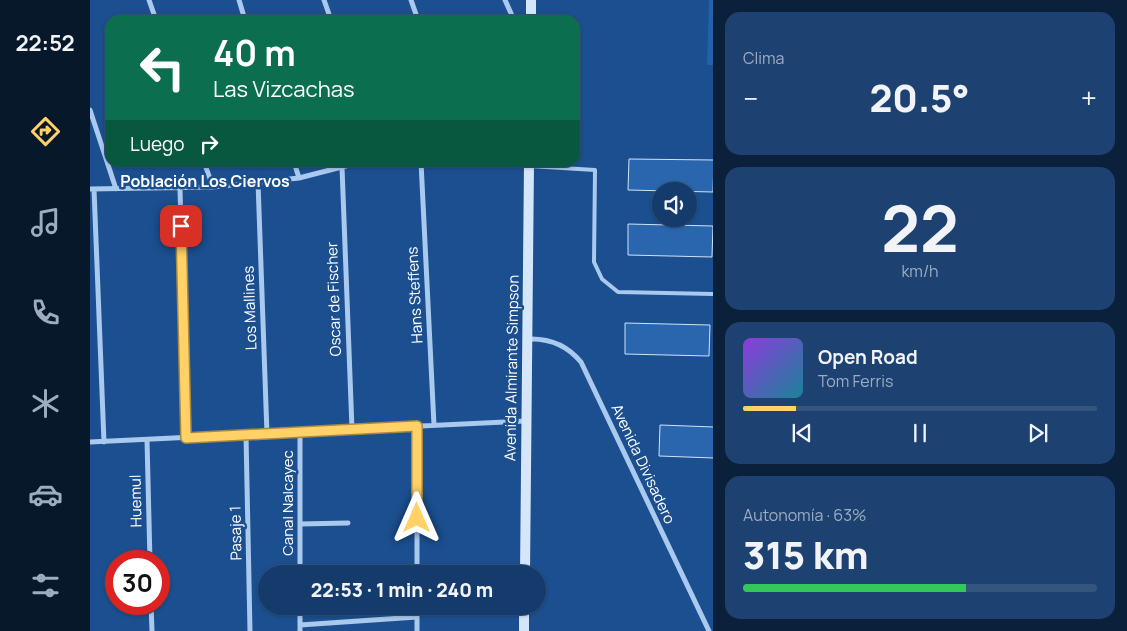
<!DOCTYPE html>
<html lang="es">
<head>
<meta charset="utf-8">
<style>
  body { margin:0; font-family:Manrope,sans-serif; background:#1d4271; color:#f1f3f6; height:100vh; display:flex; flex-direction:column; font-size:19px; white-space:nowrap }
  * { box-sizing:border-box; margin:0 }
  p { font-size:16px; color:#9dadc1 }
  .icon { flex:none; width:28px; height:28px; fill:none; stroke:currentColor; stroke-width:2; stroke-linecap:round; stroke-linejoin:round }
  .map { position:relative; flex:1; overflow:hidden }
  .details { display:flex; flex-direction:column; gap:12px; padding:12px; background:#0b203b; width:414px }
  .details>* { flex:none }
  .top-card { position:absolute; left:15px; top:15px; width:475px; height:152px; border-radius:15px; box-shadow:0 1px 4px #0004,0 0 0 1px #33557e; background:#0b6e4f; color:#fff; overflow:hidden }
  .tools { position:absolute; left:562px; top:182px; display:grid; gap:10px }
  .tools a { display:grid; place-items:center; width:45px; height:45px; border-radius:50%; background:#143b6b; box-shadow:0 1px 4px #0004,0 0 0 1px #33557e; font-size:25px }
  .speed { position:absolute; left:15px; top:550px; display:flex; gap:10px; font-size:25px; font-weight:700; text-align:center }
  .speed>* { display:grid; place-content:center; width:65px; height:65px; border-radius:50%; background:#143b6b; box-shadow:0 1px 4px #0004,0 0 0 1px #33557e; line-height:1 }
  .speed .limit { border:8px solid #d22; background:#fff; color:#111 }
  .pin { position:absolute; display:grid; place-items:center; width:42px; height:42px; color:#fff; margin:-21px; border-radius:10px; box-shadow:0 2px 8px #0006 }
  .me { position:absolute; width:55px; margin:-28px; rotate:0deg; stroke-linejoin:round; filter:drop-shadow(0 0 4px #0008) }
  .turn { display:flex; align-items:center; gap:18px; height:105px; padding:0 25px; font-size:22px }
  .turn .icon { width:65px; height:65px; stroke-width:2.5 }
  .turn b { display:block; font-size:35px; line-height:42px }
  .then { display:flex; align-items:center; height:48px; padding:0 25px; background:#0003; gap:10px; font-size:19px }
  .big { font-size:38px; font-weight:800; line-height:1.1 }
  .details .widget { flex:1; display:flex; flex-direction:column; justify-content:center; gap:8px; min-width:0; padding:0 18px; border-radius:15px; background:#1d4271 }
  .details .dial { align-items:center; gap:0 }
  .dial b { font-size:65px; line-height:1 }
  .song { display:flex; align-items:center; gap:15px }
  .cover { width:60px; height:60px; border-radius:8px; background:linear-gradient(135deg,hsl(270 70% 55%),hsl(190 70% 35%)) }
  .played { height:5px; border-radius:2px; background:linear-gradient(90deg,#ffd166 15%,#33557e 15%) }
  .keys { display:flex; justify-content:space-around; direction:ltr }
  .heat { display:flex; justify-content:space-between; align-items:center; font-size:28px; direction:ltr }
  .charge { height:8px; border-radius:4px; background:linear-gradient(90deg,#34c759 63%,#33557e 0) }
  .trip { position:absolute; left:168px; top:565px; width:288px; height:50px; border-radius:25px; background:#143b6b; box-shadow:0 1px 4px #0004,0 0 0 1px #33557e; font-weight:800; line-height:50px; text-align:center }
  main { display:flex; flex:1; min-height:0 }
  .tabs { display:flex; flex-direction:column; width:90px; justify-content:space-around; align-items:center; background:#08182b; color:#9dadc1 }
  .tabs .icon { width:35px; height:35px }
  .tabs .active { color:#ffd166 }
  .tabs b { font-size:22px; color:#f1f3f6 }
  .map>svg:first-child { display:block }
  .green { fill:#2461a8 }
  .building { fill:#2a66ad; stroke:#cfe3fa }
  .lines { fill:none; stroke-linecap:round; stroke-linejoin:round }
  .lane { stroke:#a9c9ee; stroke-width:4 }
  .street { stroke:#a9c9ee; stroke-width:5 }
  .secondary { stroke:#d6e6fa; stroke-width:10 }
  .route-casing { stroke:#a68842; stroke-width:12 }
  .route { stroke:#ffd166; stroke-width:9 }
  .labels { text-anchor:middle; stroke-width:5; stroke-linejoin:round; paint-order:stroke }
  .street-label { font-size:15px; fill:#fff; stroke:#1b4f8f }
  .neighbourhood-label { font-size:16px; font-weight:bold; fill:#fff; stroke:#1b4f8f }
</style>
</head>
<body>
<main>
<nav class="tabs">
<b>22:52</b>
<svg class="icon active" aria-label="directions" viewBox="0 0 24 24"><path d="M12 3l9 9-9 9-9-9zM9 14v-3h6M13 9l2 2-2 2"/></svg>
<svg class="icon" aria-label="music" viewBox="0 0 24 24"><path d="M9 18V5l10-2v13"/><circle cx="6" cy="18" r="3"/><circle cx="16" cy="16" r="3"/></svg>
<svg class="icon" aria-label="phone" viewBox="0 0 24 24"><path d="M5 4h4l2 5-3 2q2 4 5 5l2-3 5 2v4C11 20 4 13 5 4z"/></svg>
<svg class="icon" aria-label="climate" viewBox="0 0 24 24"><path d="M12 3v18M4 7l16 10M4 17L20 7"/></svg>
<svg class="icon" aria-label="car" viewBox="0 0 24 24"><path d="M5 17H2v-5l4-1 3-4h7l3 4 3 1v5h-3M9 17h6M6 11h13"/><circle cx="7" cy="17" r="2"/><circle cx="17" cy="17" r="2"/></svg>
<svg class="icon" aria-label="filters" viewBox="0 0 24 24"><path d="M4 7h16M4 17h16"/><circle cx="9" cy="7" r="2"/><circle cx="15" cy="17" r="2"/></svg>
</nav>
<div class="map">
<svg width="624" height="631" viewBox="0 0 624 631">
  <rect width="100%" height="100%" fill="#1b4f8f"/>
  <path class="green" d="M 619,0 L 623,0 L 623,65 L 617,65 Z"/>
  <path class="building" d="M 539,159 L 624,160 L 623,192 L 538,190 Z
    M 538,224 L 623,226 L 622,257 L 538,255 Z
    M 535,323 L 620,325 L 619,356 L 535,354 Z
    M 570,425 L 624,427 L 624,458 L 569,456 Z"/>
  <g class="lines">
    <path class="lane" d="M 439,166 L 505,170 L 504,262 L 512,279 L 528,292 L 624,294"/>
    <path class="street" d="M 59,0 L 66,20
      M 149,0 L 155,20
      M 234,0 L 241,20
      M 321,0 L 328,20
      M 415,0 L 424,20
      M 0,110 L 26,189
      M 114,162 L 123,187
      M 204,162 L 209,178
      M 331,162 L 344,425
      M 252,167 L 262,429
      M 168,182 L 177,434
      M 90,188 L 96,438
      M 0,189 L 123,187 L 209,178 L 271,162
      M 4,189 L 14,442
      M 438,339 C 460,338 477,345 491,362 L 619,631
      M 156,435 L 160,631
      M 57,440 L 60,561
      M 0,442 L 436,421
      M 210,524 L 258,523
      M 210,574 L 210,432
      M 327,574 L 327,426
      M 61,604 L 62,631
      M 210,625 L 327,617
      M 210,631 L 210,606
      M 327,631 L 327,606"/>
    <path class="secondary" d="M 441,20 L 441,0
      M 435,574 L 439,162
      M 434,631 L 434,606"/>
  </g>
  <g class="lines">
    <defs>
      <path id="route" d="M 91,226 L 96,438 L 327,426 L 327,518"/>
    </defs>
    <use href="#route" class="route-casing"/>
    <use href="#route" class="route"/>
  </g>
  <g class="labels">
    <g class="street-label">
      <text transform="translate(325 295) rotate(-93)" y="5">Hans Steffens</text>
      <text transform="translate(244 299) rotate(-92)" y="5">Oscar de Fischer</text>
      <text transform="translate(160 308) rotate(-92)" y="5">Los Mallines</text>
      <text transform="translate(422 368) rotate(-89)" y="5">Avenida Almirante Simpson</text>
      <text transform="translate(553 464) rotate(65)" y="5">Avenida Divisadero</text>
      <text transform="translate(46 501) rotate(-91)" y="5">Huemul</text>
      <text transform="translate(198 503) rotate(-90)" y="5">Canal Nalcayec</text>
      <text transform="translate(146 533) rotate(-91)" y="5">Pasaje 1</text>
    </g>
    <g class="neighbourhood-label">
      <text x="115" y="187">Población Los Ciervos</text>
    </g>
  </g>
</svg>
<div class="tools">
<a><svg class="icon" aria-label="sound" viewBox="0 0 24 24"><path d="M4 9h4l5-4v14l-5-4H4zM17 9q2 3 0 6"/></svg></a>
</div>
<div class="speed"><div class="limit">30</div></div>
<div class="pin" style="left:91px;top:226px;background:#d93025"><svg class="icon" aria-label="arrive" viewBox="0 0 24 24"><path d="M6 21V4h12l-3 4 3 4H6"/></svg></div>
<svg class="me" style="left:327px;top:518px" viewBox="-20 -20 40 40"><path d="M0-17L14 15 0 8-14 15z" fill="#ffd166" stroke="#fff" stroke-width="4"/></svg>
<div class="trip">22:53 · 1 min · 240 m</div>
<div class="top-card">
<div class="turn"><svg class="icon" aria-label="left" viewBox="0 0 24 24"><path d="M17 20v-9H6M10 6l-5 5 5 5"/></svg><div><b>40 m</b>Las Vizcachas</div></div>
<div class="then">Luego<svg class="icon" aria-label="right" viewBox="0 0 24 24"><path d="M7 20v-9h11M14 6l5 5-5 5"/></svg></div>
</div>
</div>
<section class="details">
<div class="widget"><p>Clima</p>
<div class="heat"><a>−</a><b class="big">20.5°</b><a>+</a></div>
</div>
<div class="widget dial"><b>22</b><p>km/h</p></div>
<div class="widget">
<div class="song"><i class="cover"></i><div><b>Open Road</b><p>Tom Ferris</p></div></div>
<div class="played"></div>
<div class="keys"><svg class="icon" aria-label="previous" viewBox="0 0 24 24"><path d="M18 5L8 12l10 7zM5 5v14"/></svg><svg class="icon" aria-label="pause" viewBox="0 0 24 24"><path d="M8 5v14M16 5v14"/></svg><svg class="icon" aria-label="next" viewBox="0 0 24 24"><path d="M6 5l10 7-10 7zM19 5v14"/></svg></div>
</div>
<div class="widget"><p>Autonomía · 63%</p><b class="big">315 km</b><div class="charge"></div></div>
</section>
</main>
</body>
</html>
